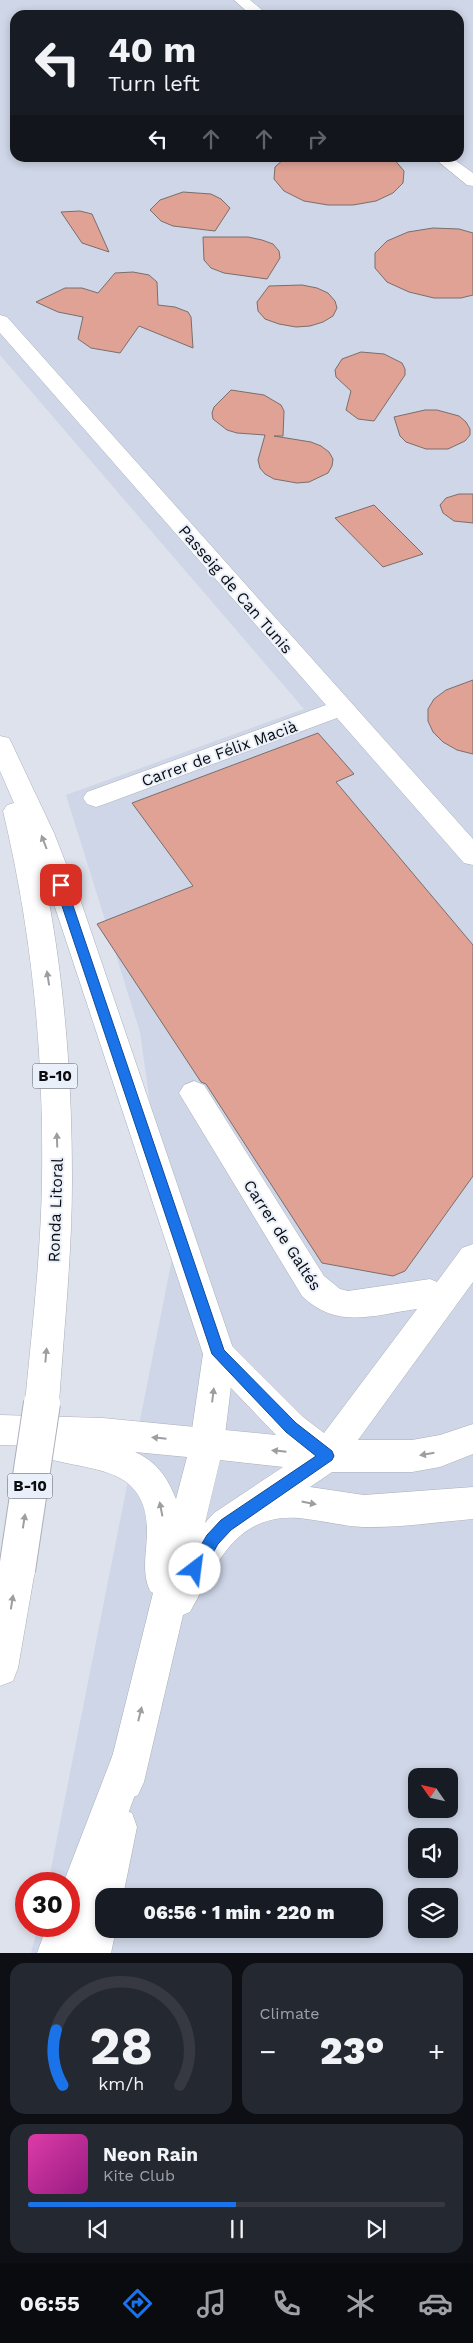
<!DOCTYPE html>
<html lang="en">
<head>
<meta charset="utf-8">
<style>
  body { margin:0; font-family:"Work Sans",sans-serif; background:#242831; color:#f1f3f6; height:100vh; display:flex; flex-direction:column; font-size:19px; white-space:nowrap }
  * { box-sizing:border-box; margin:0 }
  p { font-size:16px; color:#9ea1a6 }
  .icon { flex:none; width:28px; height:28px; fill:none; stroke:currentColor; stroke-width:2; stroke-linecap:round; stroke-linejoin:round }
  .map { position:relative; height:1953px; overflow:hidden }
  .sheet { display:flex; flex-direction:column; gap:10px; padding:10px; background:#0d0f14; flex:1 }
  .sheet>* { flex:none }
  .top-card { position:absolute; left:10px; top:10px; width:454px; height:152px; border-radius:15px; box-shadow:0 2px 8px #0003; background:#171b24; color:#f1f3f6; overflow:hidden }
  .needle { width:32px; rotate:304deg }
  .controls { position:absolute; left:408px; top:1768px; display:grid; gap:10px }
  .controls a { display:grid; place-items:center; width:50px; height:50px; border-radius:10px; background:#171b24; box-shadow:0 2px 8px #0003; font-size:25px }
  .speed { position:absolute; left:15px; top:1872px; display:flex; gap:10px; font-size:25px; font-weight:700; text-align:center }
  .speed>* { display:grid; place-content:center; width:65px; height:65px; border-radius:50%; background:#171b24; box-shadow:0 2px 8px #0003; line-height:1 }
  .speed .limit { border:8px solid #d22; background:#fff; color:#111 }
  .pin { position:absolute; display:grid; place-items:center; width:42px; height:42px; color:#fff; margin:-21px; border-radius:10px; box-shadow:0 2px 8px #0006 }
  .me { position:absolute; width:55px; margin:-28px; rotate:30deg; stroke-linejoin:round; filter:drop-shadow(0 0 4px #0008) }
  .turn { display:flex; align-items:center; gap:18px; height:105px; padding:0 15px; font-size:22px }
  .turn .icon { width:65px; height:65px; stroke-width:2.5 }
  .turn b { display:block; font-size:35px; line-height:42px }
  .lanes { display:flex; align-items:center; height:48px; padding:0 15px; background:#0003; justify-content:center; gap:25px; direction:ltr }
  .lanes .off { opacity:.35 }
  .big { font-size:38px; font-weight:800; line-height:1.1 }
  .sheet .card { flex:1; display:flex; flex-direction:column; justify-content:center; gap:8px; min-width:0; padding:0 18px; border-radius:15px; background:#242831 }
  .sheet .dial { align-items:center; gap:0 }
  .dial svg { height:130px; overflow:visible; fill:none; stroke:#363941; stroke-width:7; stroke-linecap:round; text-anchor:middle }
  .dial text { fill:#f1f3f6; stroke:none }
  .song { display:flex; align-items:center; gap:15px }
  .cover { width:60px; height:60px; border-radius:8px; background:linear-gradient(135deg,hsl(320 70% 55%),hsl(310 70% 35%)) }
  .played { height:5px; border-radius:2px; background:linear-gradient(90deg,#1a73e8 50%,#363941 50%) }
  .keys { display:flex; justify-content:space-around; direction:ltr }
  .heat { display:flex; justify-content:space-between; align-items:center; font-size:28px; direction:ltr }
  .sheet .tiles { flex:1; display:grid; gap:10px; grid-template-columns:1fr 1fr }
  .card:last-child { grid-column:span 2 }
  .trip { position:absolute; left:95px; top:1888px; width:288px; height:50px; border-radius:15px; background:#171b24; box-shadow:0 2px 8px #0003; font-weight:800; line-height:50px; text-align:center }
  .menu { display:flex; height:80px; justify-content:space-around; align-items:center; background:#090b0e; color:#9ea1a6 }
  .menu .icon { width:35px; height:35px }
  .menu .selected { color:#1a73e8 }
  .menu b { font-size:22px; color:#f1f3f6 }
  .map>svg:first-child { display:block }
  .built { fill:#ced6e7; fill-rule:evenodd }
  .building { fill:#dfa295; stroke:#7a6e6c }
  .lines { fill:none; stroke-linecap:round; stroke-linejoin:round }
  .street-casing { stroke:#aaafb9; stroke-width:1 }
  .highway-casing { stroke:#aaafb9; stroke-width:1 }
  .street { fill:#fff; fill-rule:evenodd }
  .highway { fill:#fff; fill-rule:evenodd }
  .highway-bridge-casing { stroke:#aaafb9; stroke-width:38; stroke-linecap:butt }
  .highway-bridge { stroke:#fff; stroke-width:36 }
  .oneway { fill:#9d9e9f }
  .route { fill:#1a73e8; stroke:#114b97 }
  .labels { text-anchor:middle; stroke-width:4; stroke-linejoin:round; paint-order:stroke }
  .shield { fill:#eaf0fa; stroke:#4e5056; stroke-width:1 }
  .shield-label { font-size:15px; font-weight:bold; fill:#0b0c10 }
  .street-label { font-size:16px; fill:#0b0c10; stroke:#eaf0fa }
</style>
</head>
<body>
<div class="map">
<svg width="473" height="1953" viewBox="0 0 473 1953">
  <rect width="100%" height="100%" fill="#dde2ed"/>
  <path class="built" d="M 0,0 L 473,0 L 473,1953 L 31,1953 L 38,1926 L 69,1926 L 69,1884 L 48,1884 L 172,1259 L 140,1032 L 66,795 L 304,709 L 0,355 ZM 15,15 L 459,15 L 459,158 L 15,158 ZM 416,1776 L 449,1776 L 449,1809 L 416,1809 ZM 416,1836 L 449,1836 L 449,1869 L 416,1869 ZM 104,1896 L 374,1896 L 374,1929 L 104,1929 ZM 416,1896 L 449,1896 L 449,1929 L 416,1929 Z"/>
  <path class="building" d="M 285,158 L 393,158 L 404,171 L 403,183 L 393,193 L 376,201 L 353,205 L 328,205 L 304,201 L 284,191 L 274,179 L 275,167 Z
    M 183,192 L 211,194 L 221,199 L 230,208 L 215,231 L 173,226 L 161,221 L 150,210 L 160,200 Z
    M 61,212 L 80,211 L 92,214 L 109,252 L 82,243 Z
    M 433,228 L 459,229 L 473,233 L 473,295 L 461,298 L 434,298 L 409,292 L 387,282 L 375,268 L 375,253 L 387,241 L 408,232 Z
    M 203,237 L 248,237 L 262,240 L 273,244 L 279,251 L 280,258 L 267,279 L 224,273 L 211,268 L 204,260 Z
    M 133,272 L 149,275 L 157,282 L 158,305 L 175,307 L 188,312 L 191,317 L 193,348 L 139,326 L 120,353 L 91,348 L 78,339 L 83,317 L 58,312 L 36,302 L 65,288 L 82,288 L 98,293 L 115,273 Z
    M 302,285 L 317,288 L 328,293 L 335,301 L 337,308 L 333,316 L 323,322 L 310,326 L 296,327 L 279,324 L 265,319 L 258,311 L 257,302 L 269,286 Z
    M 361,352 L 384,354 L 402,363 L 405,369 L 405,375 L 374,421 L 358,419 L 346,410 L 351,391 L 336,377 L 335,370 L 342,359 Z
    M 231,390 L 264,395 L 281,405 L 284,411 L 283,436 L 274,436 L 311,442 L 321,446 L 329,452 L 333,459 L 332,466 L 328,473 L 309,482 L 297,483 L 274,479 L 265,474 L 260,468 L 258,460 L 265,435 L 237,433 L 227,430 L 213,419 L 212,413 L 214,407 Z
    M 425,410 L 437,410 L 459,416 L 466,422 L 470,429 L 470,435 L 465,441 L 448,449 L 426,449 L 406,442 L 400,436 L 394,417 Z
    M 459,494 L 473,494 L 473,523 L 454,521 L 443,513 L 440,505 L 446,498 Z
    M 374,505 L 423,554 L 383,567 L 335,518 Z
    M 473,680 L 473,754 L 457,750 L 443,742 L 433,732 L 428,721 L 428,709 L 434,699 L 446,690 Z
    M 318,733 L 354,774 L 336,782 L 473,945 L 473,1176 L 405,1271 L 393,1276 L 322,1263 L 206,1084 L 201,1082 L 97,924 L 193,886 L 132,803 Z"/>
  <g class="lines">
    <defs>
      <path id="street" d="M 234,0 L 250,0 L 268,15 L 251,15 Z
        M 434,158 L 452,158 L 473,173 L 473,186 L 467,185 Z
        M 0,315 L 7,317 L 473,839 L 473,865 L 464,863 L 337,718 L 105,804 L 96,807 L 87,804 L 83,798 L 87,792 L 326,705 L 0,333 Z
        M 194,1081 L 204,1085 L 324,1276 L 340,1289 L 348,1291 L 430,1279 L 437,1282 L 462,1248 L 473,1244 L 473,1282 L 358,1440 L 412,1440 L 440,1435 L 473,1424 L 473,1454 L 440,1467 L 412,1472 L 332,1472 L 310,1487 L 364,1495 L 473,1487 L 473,1519 C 437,1522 399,1528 363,1527 C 341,1526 320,1520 299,1518 C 235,1513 216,1566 190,1612 L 183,1615 L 144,1782 L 138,1795 L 125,1801 L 112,1795 L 106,1782 L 153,1593 L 150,1591 C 141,1572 147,1551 147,1531 C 147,1461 84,1473 37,1455 L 33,1446 L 0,1445 L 0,1415 L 103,1418 L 276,1435 L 208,1364 L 203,1354 L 208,1344 L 219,1340 L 230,1344 L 303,1417 L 324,1433 L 417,1309 C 373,1315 337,1330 302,1296 L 179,1093 L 184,1085 ZM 135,1452 L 187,1457 L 176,1499 C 167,1477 157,1462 135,1452 ZM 220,1460 L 283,1467 L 214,1513 L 205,1523 Z
        M 118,1808 L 132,1813 L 137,1827 L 123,1896 L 104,1896 L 104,1929 L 116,1929 L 111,1953 L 71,1953 L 99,1827 L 104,1813 Z"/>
      <path id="highway" d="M 0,736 L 9,738 L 12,744 L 54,833 L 81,902 L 235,1354 L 224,1443 L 219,1454 L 207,1458 L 195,1454 L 190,1443 L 203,1354 L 43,871 C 64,972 72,1076 72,1180 C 72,1254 64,1329 59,1403 L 54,1414 L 42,1418 L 30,1414 L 25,1403 C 32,1329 41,1254 42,1180 C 44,1055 32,932 3,811 L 7,805 L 14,803 L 0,771 Z
        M 17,1553 L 29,1558 L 35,1570 L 18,1668 L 13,1681 L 0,1686 L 0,1569 L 5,1558 Z
        M 128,1743 L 141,1749 L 147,1762 L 77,1953 L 37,1953 L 47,1926 L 69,1926 L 69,1884 L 63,1884 L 115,1749 Z"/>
    </defs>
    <use href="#street" class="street-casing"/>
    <use href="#highway" class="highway-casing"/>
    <use href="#street" class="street"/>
    <use href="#highway" class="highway"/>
    <defs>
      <path id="highway-bridge" d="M 17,1570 L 42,1403"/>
    </defs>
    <use href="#highway-bridge" class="highway-bridge-casing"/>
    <use href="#highway-bridge" class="highway-bridge"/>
  </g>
  <defs><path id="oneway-solid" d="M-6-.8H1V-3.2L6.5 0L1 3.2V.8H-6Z" transform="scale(1.25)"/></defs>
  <g class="oneway">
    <use href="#oneway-solid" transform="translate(44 842) rotate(-111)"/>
    <use href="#oneway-solid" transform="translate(48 978) rotate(-99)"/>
    <use href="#oneway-solid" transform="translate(57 1140) rotate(-92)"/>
    <use href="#oneway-solid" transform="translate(46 1355) rotate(-85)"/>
    <use href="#oneway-solid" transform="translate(213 1395) rotate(-83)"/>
    <use href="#oneway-solid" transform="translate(159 1438) rotate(-174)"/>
    <use href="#oneway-solid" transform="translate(279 1451) rotate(-174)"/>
    <use href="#oneway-solid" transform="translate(427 1454) rotate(170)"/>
    <use href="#oneway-solid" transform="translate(309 1503) rotate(11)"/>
    <use href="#oneway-solid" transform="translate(161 1509) rotate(-101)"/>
    <use href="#oneway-solid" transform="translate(24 1521) rotate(-81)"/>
    <use href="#oneway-solid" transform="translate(12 1602) rotate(-81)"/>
    <use href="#oneway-solid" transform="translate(140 1714) rotate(-76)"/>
  </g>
  <path class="route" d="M 61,881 L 66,885 L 224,1350 L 296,1423 L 332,1451 L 334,1456 L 332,1460 L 231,1530 L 218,1544 L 201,1574 L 195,1576 L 190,1574 L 188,1569 L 190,1564 L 207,1535 L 221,1520 L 316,1456 L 286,1432 L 212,1354 L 55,885 Z"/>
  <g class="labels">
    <g class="shield">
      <rect x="32.5" y="1063.5" width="45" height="25" rx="4"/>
      <rect x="7.5" y="1473.5" width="45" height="25" rx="4"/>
    </g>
    <g class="shield-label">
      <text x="55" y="1081">B-10</text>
      <text x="30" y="1491">B-10</text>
    </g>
    <g class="street-label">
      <text transform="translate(236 589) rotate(49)" y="6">Passeig de Can Tunis</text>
      <text transform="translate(219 753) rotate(-20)" y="6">Carrer de Félix Macià</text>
      <text transform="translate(55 1210) rotate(-88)" y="6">Ronda Litoral</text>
      <text transform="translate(283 1235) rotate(57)" y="6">Carrer de Galtés</text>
    </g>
  </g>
</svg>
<div class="controls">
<a><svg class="needle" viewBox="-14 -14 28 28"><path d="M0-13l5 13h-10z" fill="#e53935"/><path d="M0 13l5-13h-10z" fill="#9ea1a6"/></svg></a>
<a><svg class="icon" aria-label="sound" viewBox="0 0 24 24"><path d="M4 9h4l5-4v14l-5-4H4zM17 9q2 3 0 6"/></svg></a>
<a><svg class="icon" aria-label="layers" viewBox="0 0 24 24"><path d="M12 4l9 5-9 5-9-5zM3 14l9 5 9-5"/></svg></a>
</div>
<div class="speed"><div class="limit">30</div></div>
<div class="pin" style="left:61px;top:885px;background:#d93025"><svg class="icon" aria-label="arrive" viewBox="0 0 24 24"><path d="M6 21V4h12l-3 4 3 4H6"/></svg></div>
<svg class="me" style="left:195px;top:1569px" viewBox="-20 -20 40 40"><circle r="19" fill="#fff"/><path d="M0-13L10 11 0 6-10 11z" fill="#1a73e8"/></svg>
<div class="trip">06:56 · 1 min · 220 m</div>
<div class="top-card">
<div class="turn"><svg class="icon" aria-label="left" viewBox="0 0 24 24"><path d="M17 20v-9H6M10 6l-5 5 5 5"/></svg><div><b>40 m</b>Turn left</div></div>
<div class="lanes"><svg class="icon" aria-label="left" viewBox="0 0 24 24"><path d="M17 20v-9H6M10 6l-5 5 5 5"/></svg><svg class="icon off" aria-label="ahead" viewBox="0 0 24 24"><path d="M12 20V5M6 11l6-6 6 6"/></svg><svg class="icon off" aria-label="ahead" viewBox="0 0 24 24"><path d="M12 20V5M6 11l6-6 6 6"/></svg><svg class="icon off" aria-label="right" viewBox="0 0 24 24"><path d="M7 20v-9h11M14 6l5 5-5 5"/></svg></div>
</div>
</div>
<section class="sheet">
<div class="tiles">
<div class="card dial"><svg viewBox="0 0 100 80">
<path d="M14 69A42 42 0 1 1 86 69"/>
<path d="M14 69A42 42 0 0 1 10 35" stroke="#1a73e8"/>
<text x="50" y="56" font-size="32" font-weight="700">28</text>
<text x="50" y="72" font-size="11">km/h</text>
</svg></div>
<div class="card"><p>Climate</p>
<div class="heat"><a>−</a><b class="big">23°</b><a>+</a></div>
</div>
<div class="card">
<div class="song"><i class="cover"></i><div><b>Neon Rain</b><p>Kite Club</p></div></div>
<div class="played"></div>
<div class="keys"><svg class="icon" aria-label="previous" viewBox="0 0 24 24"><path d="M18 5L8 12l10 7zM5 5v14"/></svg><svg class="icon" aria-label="pause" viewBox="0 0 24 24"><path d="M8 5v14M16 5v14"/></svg><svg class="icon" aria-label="next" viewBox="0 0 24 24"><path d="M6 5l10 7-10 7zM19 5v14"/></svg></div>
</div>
</div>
</section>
<nav class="menu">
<b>06:55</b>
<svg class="icon selected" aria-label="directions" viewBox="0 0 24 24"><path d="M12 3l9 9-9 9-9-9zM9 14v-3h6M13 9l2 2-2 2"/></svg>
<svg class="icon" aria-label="music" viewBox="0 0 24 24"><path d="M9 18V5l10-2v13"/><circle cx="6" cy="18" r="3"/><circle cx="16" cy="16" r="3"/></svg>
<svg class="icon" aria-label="phone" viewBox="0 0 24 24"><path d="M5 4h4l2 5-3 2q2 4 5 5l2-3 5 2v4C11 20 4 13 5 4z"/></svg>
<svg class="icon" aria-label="climate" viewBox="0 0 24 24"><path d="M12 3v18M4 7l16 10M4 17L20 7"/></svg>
<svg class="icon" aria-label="car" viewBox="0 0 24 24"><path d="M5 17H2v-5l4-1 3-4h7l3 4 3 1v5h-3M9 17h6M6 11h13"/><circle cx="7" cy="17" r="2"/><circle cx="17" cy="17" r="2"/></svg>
</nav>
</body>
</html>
